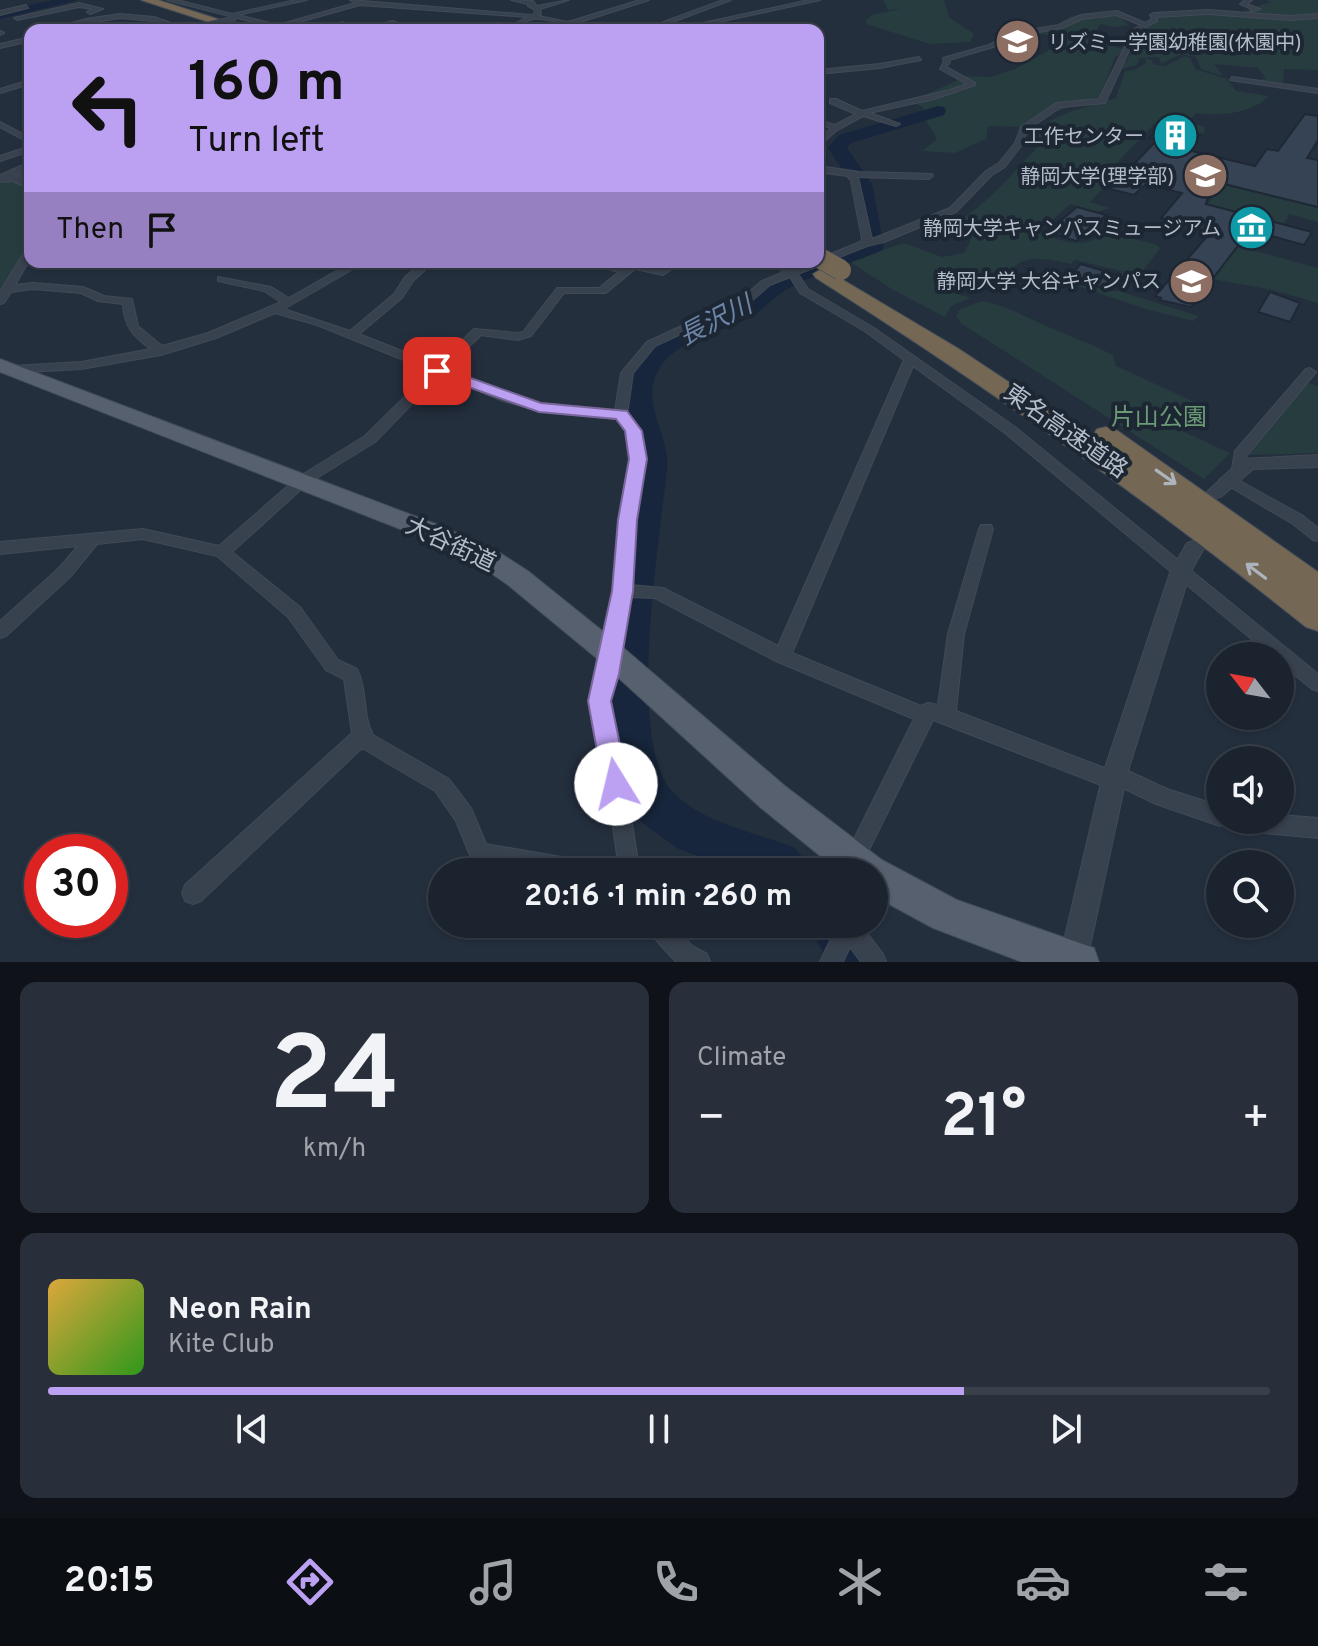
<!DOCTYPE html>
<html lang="en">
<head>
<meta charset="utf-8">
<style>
  body { margin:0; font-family:Overpass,"Noto Sans JP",sans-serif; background:#282f3a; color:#f1f3f6; height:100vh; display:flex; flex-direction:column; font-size:30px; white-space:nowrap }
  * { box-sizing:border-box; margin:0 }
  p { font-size:26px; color:#a0a4aa }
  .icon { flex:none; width:44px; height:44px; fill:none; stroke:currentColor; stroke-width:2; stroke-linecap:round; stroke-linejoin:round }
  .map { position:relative; height:962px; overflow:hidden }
  .details { display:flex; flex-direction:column; gap:20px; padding:20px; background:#0f1319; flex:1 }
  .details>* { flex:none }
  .banner { position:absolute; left:24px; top:24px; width:800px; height:244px; border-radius:16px; box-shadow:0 2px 6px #0004,0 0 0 2px #39404a; background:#bca0f2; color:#111; overflow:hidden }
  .needle { width:52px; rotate:301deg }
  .tools { position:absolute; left:1206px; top:642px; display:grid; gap:16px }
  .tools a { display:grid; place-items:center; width:88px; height:88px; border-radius:50%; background:#1b232e; box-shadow:0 2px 6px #0004,0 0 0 2px #39404a; font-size:40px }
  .speed { position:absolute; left:24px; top:834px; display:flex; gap:16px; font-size:40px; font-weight:700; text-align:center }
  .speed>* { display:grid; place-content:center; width:104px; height:104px; border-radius:50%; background:#1b232e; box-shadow:0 2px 6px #0004,0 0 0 2px #39404a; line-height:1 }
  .speed .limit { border:12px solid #d22; background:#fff; color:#111 }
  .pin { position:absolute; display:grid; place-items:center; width:68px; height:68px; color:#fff; margin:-34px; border-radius:16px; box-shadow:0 4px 12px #0006 }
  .me { position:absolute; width:88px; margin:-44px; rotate:351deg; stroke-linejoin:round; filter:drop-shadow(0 0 6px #0008) }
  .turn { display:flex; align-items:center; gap:28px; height:168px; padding:0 32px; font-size:36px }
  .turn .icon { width:104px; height:104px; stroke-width:2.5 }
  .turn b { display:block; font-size:56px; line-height:68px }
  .then { display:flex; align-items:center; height:76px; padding:0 32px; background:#0003; gap:16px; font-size:30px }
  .big { font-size:60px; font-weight:700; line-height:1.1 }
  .details .widget { flex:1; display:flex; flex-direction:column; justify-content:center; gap:12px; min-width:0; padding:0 28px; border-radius:16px; background:#282f3a }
  .details .dial { align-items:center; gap:0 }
  .dial b { font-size:104px; line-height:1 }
  .song { display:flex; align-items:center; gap:24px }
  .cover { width:96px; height:96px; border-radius:12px; background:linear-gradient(135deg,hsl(40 70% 55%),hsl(110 70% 35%)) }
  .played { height:8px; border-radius:4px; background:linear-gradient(90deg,#bca0f2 75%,#39404a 75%) }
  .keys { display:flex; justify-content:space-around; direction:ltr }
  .heat { display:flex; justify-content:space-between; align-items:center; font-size:44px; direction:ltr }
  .details .tiles { flex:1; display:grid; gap:20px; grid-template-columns:1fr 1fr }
  .widget:last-child { grid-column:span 2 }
  .trip { position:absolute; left:428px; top:858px; width:460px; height:80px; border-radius:40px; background:#1b232e; box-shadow:0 2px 6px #0004,0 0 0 2px #39404a; font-weight:700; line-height:80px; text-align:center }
  .menu { display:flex; height:128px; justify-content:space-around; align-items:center; background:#0b0e12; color:#a0a4aa }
  .menu .icon { width:56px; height:56px }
  .menu .active { color:#bca0f2 }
  .menu b { font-size:36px; color:#f1f3f6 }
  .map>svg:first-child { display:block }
  .green { fill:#263c3f }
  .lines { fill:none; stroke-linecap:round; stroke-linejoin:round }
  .river { fill:#17263c; fill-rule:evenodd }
  .building { fill:#364354; stroke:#1f2835; stroke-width:2 }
  .minor-casing { stroke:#414a57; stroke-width:2 }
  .tertiary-casing { stroke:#414a57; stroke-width:2 }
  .primary-casing { stroke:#414a57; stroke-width:2 }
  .motorway-casing { stroke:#434c59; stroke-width:2 }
  .minor { fill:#38414e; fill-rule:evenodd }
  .tertiary { fill:#38414e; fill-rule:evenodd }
  .primary { fill:#56606e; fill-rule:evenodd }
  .motorway { fill:#746855; fill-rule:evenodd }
  .minor-bridge-casing { stroke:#414a57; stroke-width:7; stroke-linecap:butt }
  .motorway-bridge-casing { stroke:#434c59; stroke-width:21; stroke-linecap:butt }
  .minor-bridge { stroke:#38414e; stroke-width:6 }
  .motorway-bridge { stroke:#746855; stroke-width:20 }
  .oneway { stroke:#aeb4bd }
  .route { fill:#bca0f2; stroke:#7a689d; stroke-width:2 }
  .labels { text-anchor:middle; stroke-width:8; stroke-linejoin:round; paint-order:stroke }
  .far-poi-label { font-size:20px; fill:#b4bcc9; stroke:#1d2633; text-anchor:end }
  .park-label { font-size:24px; fill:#6b9a76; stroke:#1d2633 }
  .street-label { font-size:24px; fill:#b4bcc9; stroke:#1d2633 }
  .water-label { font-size:26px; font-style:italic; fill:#6d86a8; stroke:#1d2633 }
</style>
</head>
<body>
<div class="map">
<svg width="1318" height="962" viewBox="0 0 1318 962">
  <rect width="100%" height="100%" fill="#242f3e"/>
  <path class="green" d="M 883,0 L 944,0 L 949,17 L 974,34 L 970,42 L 930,44 L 866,24 L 866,20 L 874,14 L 902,9 L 888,10 Z
    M 1267,0 L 1318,0 L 1318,70 L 1284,69 L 1283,83 L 1256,80 L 1266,79 L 1258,68 L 1214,64 L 1223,76 L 1201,69 L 1196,57 L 1181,54 L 1161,64 L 1159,57 L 1140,58 L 1137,65 L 1121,69 L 1135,47 L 1141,28 L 1158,16 L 1232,15 L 1271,2 Z
    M 1102,11 L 1117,15 L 1129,25 L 1115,27 L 1101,24 L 1097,29 L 1104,43 L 1125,50 L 1115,57 L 1101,96 L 1038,118 L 1028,127 L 988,126 L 986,139 L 955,153 L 922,151 L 937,139 L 921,112 L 924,108 L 916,104 L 923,101 L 923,96 L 967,76 L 991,77 L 1017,68 L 1056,46 L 1059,36 L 1014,31 L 1056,25 L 1071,16 Z
    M 1185,56 L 1190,58 L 1195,69 L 1227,79 L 1236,91 L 1269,96 C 1253,113 1219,117 1196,113 L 1188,122 L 1205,127 L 1204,134 L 1155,123 L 1115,165 L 1120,170 L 1090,202 L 1110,208 L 1097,212 L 1070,204 L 1039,232 C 1060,241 1085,251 1104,232 L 1155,244 L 1160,248 L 1133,284 L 1119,279 L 1121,271 L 1075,260 L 1071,264 C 1049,260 1026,252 1010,271 L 977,274 L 958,269 L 940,289 L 971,298 L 951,306 L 945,317 L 893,290 L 849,261 L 904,243 L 942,257 L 964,253 L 972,238 L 954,224 C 987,205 1014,172 1039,145 L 1039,132 L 1050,121 L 1069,112 L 1116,98 L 1125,71 L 1134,70 L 1146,63 L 1145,58 L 1153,60 L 1152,64 L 1165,66 Z
    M 0,181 L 13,181 L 30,188 L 30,245 L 24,248 L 26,251 L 0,292 Z
    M 1223,185 L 1318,208 L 1318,222 L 1289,214 L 1284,224 L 1213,206 L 1209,209 L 1205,207 Z
    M 1233,245 L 1318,268 L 1318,303 L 1273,290 L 1212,279 Z
    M 1066,277 L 1106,290 L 1119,291 L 1198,316 L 1194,321 L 1146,309 L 1060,280 Z
    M 982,301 C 1005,305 1021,315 1042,324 C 1066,335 1090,343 1113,355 L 1116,366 L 1203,406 L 1182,431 L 1230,453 L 1204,479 L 962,324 L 956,317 L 960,309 Z
    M 1307,382 L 1318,387 L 1318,453 L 1249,455 L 1255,442 Z"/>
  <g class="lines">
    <path class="river" d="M 54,0 L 78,0 L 0,19 L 0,11 Z
      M 938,106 L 944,107 L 946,111 L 944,115 L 851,143 L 847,148 L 872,184 L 884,246 L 881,251 C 851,263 819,273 791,287 C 776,294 766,308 752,316 C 720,335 673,337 656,375 C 642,406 671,438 667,469 C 660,537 626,741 672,791 C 701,823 755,832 793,847 L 801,855 L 808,872 L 737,872 L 677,848 L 640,821 L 614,771 L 609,734 L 612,628 L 637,457 L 623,398 L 628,375 L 653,342 L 673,330 L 734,306 L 772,278 L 861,243 L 852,184 L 828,148 L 839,135 Z
      M 808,924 L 862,924 L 883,962 L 828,962 Z"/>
  </g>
  <path class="building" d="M 1305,114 L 1318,116 L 1318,140 L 1307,158 L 1318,160 L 1318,207 L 1212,181 L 1206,204 L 1312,232 L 1304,245 L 1250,230 L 1191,307 L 1159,300 L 1161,298 L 1155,296 L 1211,232 L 1161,218 L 1182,193 L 1146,184 L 1134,195 L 1110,189 L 1157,140 L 1149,138 L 1161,127 L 1200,135 L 1187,150 L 1255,166 L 1267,149 L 1278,151 Z
    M 1077,207 L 1106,215 L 1076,241 L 1047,232 Z
    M 1081,264 L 1117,275 L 1105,289 L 1068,277 Z
    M 1270,292 L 1300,303 L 1290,322 L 1258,312 Z"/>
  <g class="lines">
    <defs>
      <path id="minor" d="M 167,0 L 177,0 L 232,14 L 296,0 L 307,0 L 238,15 L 278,25 L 355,3 L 350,0 L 532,15 L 535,13 L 534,9 L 528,6 L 528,4 L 511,0 L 533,1 L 537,6 L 569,0 L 540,9 L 541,14 L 538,16 L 568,22 L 640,0 L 649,0 L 574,24 L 599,30 C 580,30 548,17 533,19 C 522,22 514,30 502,30 L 528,17 L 360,5 L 285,26 L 295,30 L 285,30 Z
        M 723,0 L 731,0 L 651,30 L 642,30 Z
        M 809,0 L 820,0 L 682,30 L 671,30 Z
        M 1245,0 L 1252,0 L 1247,4 L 1260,9 L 1250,12 L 1252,9 L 1240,4 Z
        M 79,3 L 103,9 L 90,14 L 87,12 L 93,9 L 79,7 L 17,20 L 14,18 Z
        M 26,5 L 28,8 L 0,15 L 0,11 Z
        M 1208,10 L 1289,16 L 1318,14 L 1318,18 L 1289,20 L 1208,14 L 1156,17 L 1157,21 L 1138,31 L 1105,103 L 1061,107 L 1027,130 L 1023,143 L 1005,167 L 992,175 L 956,212 L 884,242 L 867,246 L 798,274 L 808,289 L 874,328 L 1015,427 L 1318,674 L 1318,691 L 1312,689 L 1280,663 L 1280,656 L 1272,656 L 1005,433 L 913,366 L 792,653 L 921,706 L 928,703 L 938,705 L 948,634 L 979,529 L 981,525 L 991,525 L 993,529 L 964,634 L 956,711 L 1107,769 L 1115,765 L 1167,789 L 1220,806 L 1220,820 L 1280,820 L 1280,815 L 1318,818 L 1318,838 L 1232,830 L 1224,824 L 1220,826 L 1156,804 L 1121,787 L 1114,790 L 933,720 L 861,866 L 854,869 L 847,866 L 844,859 L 914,719 L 776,661 L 655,598 L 629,597 L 617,674 L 609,701 L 611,720 L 620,748 L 637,855 L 634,872 L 614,872 L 617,855 L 602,748 L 593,720 L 591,701 L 599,674 L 614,591 L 621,520 L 631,459 L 628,432 L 617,419 L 539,411 L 503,401 L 440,375 L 375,442 L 307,484 L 232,552 L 300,607 L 338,660 L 357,669 C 368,691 362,715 373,735 L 449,779 L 471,808 L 486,844 L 590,862 L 597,865 L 600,872 L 530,872 L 472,860 L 456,821 L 435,791 L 362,748 L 201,901 L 193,904 L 185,901 L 182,893 L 185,885 L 352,733 L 344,679 L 326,670 L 288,617 L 217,556 L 143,539 L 97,544 L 70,577 L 6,636 L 0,638 L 0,621 L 58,569 L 78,546 L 0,554 L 0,542 L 143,529 L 219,546 L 297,478 L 365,436 L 431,371 L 317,325 L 275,313 L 216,338 L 161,355 L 81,369 L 10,373 L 8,370 L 14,366 L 81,362 L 151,349 C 133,337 124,326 123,304 L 98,301 L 81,293 L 33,289 L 11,292 L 4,303 L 0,304 L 0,292 L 27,248 L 30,247 L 30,259 L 15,285 L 33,283 L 83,287 L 104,296 L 132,299 L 138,326 L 162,346 L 208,333 L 281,302 L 264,291 L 218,281 L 218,277 L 271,287 L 289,298 L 352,262 L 365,262 L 284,309 L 350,331 L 394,294 L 405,277 L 423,262 L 434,262 L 413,281 L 402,298 L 359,334 L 437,365 L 474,329 L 517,333 L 523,332 L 557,288 L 599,288 L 619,272 L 583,262 L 601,262 L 625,268 L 633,263 L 661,269 L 671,262 L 683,262 L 663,275 L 635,269 L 606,293 L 564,293 L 531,336 L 518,340 L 481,335 L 446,369 L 511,395 L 540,403 L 615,411 L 621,373 L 647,342 L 742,298 L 762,281 L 784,272 L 768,262 L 780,262 L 792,269 L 810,262 L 818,262 L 818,259 L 860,242 L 862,239 L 851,181 L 847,176 L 818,172 L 818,166 L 860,172 L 932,174 L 933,176 L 929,179 L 857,177 L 859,181 L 872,239 L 950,208 L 986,171 L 999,163 L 1015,143 L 1021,127 L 1056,103 L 1099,99 L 1133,30 L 1141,25 L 1116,15 L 1082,19 L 1062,28 L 1020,35 L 993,47 L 949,60 L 950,62 L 946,67 L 975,83 L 975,85 L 934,99 L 874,112 L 870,113 L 900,124 L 896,126 L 863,116 L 837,130 L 818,147 L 818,141 L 831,128 L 818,124 L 818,120 L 835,125 L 856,114 L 830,103 L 830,99 L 836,99 L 862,111 L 950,90 L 967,84 L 940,69 L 944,62 L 943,58 L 989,45 L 1017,32 L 1059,25 L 1081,15 L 1117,11 L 1145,23 L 1152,19 L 1150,15 L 1153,13 ZM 790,277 L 800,293 L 866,332 L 904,360 L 778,646 L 663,588 L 630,585 L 635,520 L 645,459 L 641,431 L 627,415 L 633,373 L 655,346 L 750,302 L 770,285 Z
        M 120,14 L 154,17 L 191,30 L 183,30 L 154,21 L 120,18 L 48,30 L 86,19 Z
        M 392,21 L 422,30 C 411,30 400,24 390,25 C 369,27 360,34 339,24 L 342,22 L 362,29 Z
        M 138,28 L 141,29 L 142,30 L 135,30 Z
        M 0,31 L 3,32 L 4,33 L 0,35 Z
        M 30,37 L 30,41 L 0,48 L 0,44 Z
        M 919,57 L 921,60 L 880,68 L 818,74 L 818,70 L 880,64 Z
        M 1232,77 L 1318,89 L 1318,93 L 1230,80 Z
        M 30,80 L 30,84 L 0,93 L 0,89 Z
        M 0,122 L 30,138 L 30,143 L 0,127 Z
        M 30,146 L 30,151 L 0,161 L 0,156 Z
        M 30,162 L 30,168 L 12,176 L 30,183 L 30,189 L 11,180 L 11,176 L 0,181 L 0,175 Z
        M 1310,368 L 1316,372 L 1247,455 L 1244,472 L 1234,472 L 1232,469 L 1235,451 L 1306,369 Z
        M 1227,474 L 1303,516 L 1318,528 L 1318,541 L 1313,540 L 1293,524 L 1222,482 L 1220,479 Z
        M 646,924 L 672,924 L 692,946 L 707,954 L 710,962 L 676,962 L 649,932 Z
        M 838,924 L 860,924 L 883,954 L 886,962 L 861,962 L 850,947 L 843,962 L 820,962 Z"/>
      <path id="tertiary" d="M 30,174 L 30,180 L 0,182 L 0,176 Z
        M 1318,455 L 1318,467 L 1253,469 L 1222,496 L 1216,498 L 1207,492 L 1242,459 Z
        M 1194,541 L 1201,543 L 1204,548 L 1190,573 L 1127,774 L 1087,960 L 1059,962 L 1103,774 L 1170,573 L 1187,543 Z"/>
      <path id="primary" d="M 0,359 L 441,526 L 497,551 L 528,571 L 620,645 L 785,786 L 882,860 L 957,900 L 1094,948 L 1099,962 L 1022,962 L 933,928 L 874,896 L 874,872 L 840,872 L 761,808 L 600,661 L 508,585 L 479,565 L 423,538 L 0,372 Z"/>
      <path id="motorway" d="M 141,0 L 158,0 L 252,30 L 233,30 Z
        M 823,268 L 959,349 L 1096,440 L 1093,435 L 1097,429 L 1106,427 L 1115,429 L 1318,572 L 1318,631 L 1306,627 C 1149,501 986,386 816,278 L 813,274 Z"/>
    </defs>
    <use href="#minor" class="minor-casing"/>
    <use href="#tertiary" class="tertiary-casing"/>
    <use href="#primary" class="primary-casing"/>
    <use href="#motorway" class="motorway-casing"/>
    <use href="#minor" class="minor"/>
    <use href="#tertiary" class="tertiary"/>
    <use href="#primary" class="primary"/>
    <use href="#motorway" class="motorway"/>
    <defs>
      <path id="minor-bridge" d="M 192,29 L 234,19"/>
      <path id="motorway-bridge" d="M 818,257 L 841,270"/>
    </defs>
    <use href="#minor-bridge" class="minor-bridge-casing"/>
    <use href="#motorway-bridge" class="motorway-bridge-casing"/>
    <use href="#minor-bridge" class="minor-bridge"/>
    <use href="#motorway-bridge" class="motorway-bridge"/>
  </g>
  <defs><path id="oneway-shaft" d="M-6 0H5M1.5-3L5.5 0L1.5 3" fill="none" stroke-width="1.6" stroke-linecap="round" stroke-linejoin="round" transform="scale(2)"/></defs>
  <g class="oneway">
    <use href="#oneway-shaft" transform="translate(1166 477) rotate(35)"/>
    <use href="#oneway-shaft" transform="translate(1256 571) rotate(-143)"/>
  </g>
  <path class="route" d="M 437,366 L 541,403 L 627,411 L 642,431 L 647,459 L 637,520 L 633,591 L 619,674 L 611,701 L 628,784 L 625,792 L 616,796 L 607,792 L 603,784 L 588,701 L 612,591 L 618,520 L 629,459 L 625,431 L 616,419 L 539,412 L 432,374 L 432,367 Z"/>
  <defs>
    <symbol id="school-disc" viewBox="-11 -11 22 22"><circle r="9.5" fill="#8d6e63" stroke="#1d2633"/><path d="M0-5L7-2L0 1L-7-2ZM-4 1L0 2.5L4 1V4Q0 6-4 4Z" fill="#fff"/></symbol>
    <symbol id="building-disc" viewBox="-11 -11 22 22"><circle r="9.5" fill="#0f9aa8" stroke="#1d2633"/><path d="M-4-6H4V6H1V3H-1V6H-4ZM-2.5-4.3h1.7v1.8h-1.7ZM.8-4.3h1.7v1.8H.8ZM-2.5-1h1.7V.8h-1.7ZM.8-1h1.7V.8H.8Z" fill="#fff"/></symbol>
    <symbol id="university-disc" viewBox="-11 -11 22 22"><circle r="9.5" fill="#8d6e63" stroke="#1d2633"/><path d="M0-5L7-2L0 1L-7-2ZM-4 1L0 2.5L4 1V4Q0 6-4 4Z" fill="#fff"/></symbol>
    <symbol id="museum-disc" viewBox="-11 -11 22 22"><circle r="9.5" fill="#0f9aa8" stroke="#1d2633"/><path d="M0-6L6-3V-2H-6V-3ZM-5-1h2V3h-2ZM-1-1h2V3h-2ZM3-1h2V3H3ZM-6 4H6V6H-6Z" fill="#fff"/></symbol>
  </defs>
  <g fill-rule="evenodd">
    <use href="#school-disc" x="992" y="16" width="51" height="51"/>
    <use href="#building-disc" x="1150" y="110" width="51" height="51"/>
    <use href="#university-disc" x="1180" y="150" width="51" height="51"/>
    <use href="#museum-disc" x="1226" y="202" width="51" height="51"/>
    <use href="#university-disc" x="1166" y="256" width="51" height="51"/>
  </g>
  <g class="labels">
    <g class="far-poi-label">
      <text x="1048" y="49" text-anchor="start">リズミー学園幼稚園(休園中)</text>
      <text x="1144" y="143">工作センター</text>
      <text x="1174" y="183">静岡大学(理学部)</text>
      <text x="1221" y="235">静岡大学キャンパスミュージアム</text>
      <text x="1161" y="288">静岡大学 大谷キャンパス</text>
    </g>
    <g class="park-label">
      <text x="1159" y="425">片山公園</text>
    </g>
    <g class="street-label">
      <text transform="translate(1066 431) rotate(35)" y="8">東名高速道路</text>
      <text transform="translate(451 544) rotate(25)" y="8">大谷街道</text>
    </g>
    <g class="water-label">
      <text transform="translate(715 320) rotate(-27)" y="9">長沢川</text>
    </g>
  </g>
</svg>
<div class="tools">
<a><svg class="needle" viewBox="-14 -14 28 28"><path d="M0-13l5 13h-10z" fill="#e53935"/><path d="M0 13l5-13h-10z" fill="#a0a4aa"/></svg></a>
<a><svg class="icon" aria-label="sound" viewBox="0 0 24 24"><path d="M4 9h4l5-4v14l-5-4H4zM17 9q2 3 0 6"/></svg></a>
<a><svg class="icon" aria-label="search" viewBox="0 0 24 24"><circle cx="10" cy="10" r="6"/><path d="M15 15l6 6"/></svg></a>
</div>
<div class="speed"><div class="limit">30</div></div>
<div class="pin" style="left:437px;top:371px;background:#d93025"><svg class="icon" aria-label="arrive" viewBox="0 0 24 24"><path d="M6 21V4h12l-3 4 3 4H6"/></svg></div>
<svg class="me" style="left:616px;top:784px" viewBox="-20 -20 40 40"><circle r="19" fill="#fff"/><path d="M0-13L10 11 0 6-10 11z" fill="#bca0f2"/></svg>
<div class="trip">20:16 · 1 min · 260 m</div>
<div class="banner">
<div class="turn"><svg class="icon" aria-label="left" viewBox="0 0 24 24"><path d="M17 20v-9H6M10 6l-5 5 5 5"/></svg><div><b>160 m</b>Turn left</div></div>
<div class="then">Then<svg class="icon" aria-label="arrive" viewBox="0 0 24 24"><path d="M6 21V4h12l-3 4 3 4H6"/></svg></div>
</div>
</div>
<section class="details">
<div class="tiles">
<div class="widget dial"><b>24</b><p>km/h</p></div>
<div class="widget"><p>Climate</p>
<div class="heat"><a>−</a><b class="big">21°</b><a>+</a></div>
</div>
<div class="widget">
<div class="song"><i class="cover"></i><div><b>Neon Rain</b><p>Kite Club</p></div></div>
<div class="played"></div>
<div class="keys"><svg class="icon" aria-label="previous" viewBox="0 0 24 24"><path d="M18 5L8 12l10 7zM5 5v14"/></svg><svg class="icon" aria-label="pause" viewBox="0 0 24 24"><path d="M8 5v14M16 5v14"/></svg><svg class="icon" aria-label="next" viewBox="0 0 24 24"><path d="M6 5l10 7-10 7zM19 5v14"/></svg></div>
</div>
</div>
</section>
<nav class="menu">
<b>20:15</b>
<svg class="icon active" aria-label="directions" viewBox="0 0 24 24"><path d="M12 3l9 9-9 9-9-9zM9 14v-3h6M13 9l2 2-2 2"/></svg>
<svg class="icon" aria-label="music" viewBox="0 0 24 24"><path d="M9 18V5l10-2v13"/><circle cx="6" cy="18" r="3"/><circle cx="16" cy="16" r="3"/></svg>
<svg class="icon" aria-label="phone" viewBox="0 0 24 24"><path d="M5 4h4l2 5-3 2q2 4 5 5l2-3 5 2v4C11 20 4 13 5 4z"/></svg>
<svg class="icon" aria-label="climate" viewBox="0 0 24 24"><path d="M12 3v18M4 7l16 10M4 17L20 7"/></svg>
<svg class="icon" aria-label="car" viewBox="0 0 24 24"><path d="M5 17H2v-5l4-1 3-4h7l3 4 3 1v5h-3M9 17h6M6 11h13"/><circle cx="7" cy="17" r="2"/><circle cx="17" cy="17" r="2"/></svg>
<svg class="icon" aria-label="filters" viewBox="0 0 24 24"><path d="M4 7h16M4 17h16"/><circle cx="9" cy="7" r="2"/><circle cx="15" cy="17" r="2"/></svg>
</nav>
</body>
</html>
